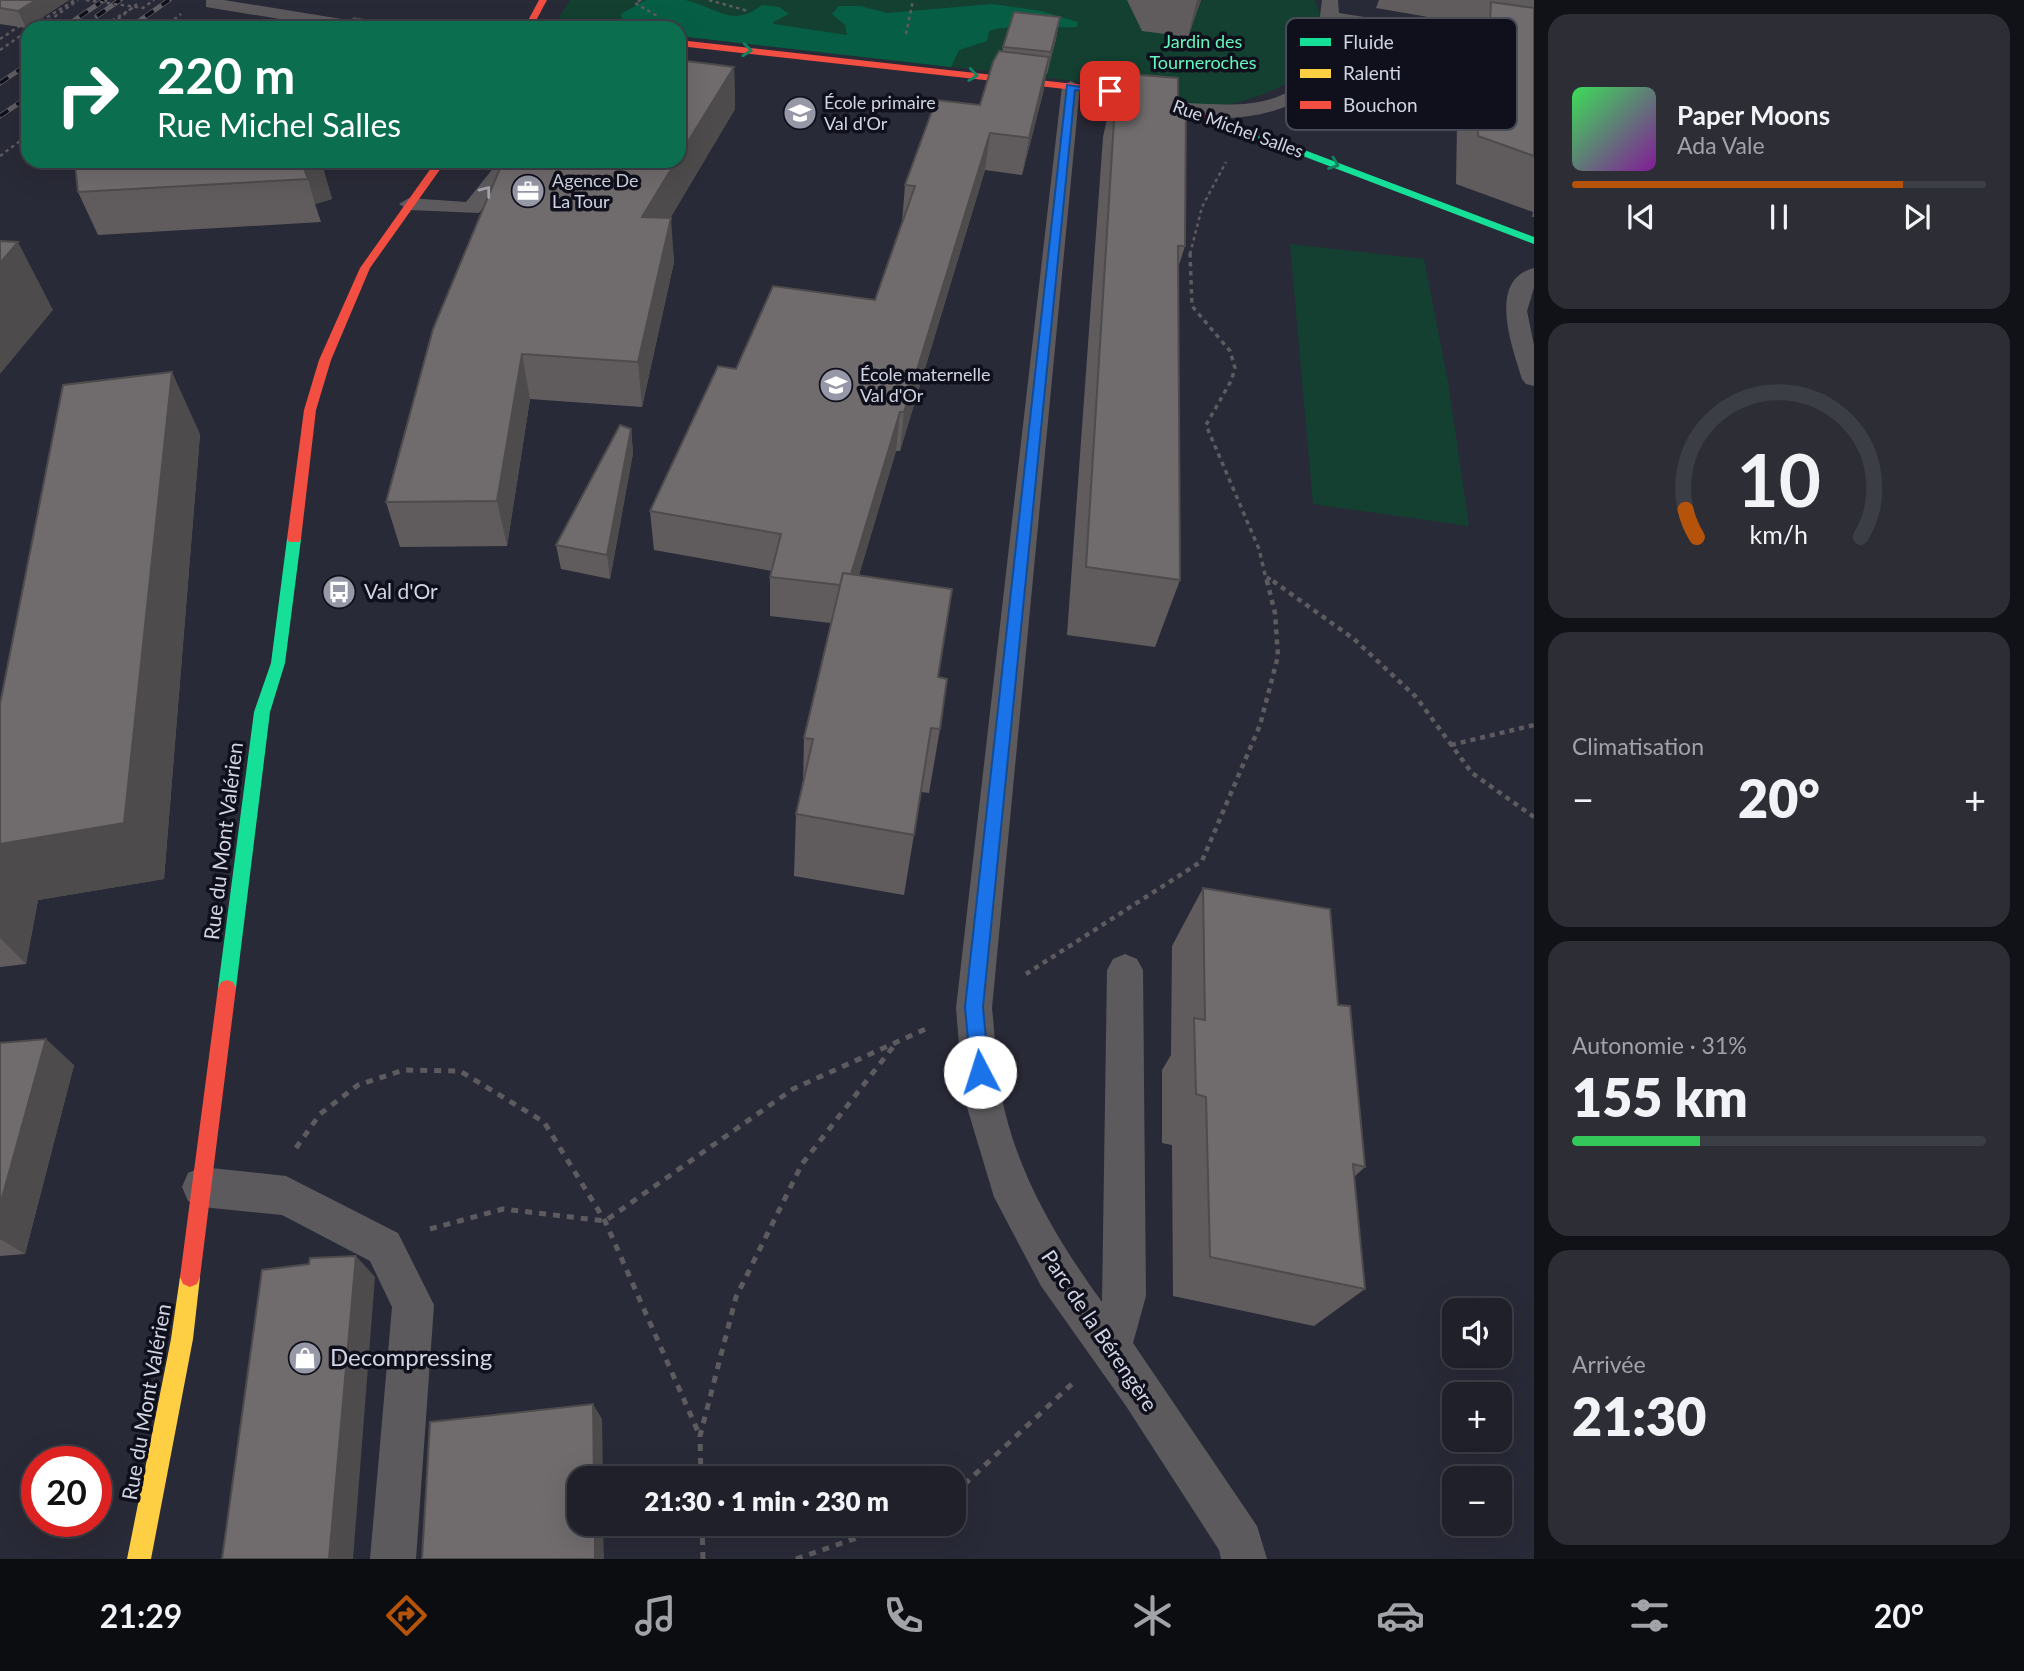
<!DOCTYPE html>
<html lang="fr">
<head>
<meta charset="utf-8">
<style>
  body { margin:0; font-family:Lato,sans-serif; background:#2c2d35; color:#f1f3f6; height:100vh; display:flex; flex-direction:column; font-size:26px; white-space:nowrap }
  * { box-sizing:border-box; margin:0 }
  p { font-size:23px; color:#a1a3a8 }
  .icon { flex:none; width:38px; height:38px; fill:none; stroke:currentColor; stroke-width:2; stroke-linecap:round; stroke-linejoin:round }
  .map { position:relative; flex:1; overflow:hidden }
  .sheet { display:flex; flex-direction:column; gap:14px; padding:14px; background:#111217; width:490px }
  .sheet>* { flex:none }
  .top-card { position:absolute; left:21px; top:21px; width:665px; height:147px; border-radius:21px; box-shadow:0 7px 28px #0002,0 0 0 2px #3c3e46; background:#0b6e4f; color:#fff; overflow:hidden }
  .fabs { position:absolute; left:1442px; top:1298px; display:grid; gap:14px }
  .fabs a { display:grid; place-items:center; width:70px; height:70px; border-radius:14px; background:#1f2029; box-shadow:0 7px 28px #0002,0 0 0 2px #3c3e46; font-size:35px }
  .speed { position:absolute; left:21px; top:1446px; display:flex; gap:14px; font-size:35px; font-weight:700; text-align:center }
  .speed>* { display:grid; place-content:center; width:91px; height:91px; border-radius:50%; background:#1f2029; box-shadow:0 7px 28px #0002,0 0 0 2px #3c3e46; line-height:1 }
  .speed .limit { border:10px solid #d22; background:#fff; color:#111 }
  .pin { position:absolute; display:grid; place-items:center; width:60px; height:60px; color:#fff; margin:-30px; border-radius:14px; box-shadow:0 4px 10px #0006 }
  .me { position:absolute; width:77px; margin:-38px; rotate:355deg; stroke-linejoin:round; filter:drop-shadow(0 0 5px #0008) }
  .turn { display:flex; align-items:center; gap:24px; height:147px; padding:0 21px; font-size:32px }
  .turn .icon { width:91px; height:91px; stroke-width:2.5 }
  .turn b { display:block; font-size:49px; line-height:60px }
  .big { font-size:52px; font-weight:800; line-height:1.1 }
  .sheet .widget { flex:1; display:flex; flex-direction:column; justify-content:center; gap:10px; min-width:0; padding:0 24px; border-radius:21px; background:#2c2d35 }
  .sheet .dial { align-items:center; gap:0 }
  .dial svg { height:182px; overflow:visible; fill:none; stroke:#3c3e46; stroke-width:7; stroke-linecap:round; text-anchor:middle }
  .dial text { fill:#f1f3f6; stroke:none }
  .song { display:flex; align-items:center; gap:21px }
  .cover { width:84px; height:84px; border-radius:10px; background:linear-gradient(135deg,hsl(130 70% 55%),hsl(290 70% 35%)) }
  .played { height:7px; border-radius:4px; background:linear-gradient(90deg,#b45309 80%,#3c3e46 80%) }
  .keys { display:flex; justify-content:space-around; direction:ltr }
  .heat { display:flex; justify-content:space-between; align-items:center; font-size:38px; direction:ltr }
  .charge { height:10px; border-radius:5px; background:linear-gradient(90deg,#34c759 31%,#3c3e46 0) }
  .trip { position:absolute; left:567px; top:1466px; width:399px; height:70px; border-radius:21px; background:#1f2029; box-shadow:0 7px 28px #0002,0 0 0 2px #3c3e46; font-weight:800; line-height:70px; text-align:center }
  .tabs { display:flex; height:112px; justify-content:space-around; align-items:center; background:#0c0d10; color:#a1a3a8 }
  .tabs .icon { width:49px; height:49px }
  .tabs .active { color:#b45309 }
  .tabs b { font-size:32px; color:#f1f3f6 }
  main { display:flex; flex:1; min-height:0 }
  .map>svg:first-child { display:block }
  .green { fill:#134031 }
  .forest { fill:#065f45 }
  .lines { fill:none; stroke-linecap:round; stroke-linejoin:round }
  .path-far3 { stroke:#5d5b60; stroke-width:2.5; stroke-dasharray:3.5 3.5; stroke-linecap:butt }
  .path-far2 { stroke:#5d5b60; stroke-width:3.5; stroke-dasharray:4.5 4.5; stroke-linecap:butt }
  .path-far1 { stroke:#5d5b60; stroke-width:4.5; stroke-dasharray:5 5; stroke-linecap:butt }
  .path { stroke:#5d5b60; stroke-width:5; stroke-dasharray:7 7; stroke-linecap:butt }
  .lane { fill:#5d5a5d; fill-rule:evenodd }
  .street { fill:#5d5a5d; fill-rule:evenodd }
  .fast { fill:#16e098; fill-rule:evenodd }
  .slow { fill:#ffcf43; fill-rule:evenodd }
  .jam { fill:#f24e42; fill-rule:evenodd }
  .rail-casing { stroke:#615f64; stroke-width:5 }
  .rail { stroke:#0f101b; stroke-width:3.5; stroke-dasharray:10; stroke-linecap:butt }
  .path-bridge { stroke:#5d5b60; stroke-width:2.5; stroke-dasharray:3.5 3.5; stroke-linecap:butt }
  .wall { fill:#605c5e }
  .shaded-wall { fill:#4e4b4c }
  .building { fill:#706b6d; stroke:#4e4b4c; stroke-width:2 }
  .oneway { stroke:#138260 }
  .oneway2 { stroke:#a3a3ad }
  .route { fill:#1a73e8; stroke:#114b97; stroke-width:2 }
  .labels { text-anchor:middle; stroke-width:7; stroke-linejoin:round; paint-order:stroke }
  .far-park-label { font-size:18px; fill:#65f7bd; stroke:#0f101b }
  .far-poi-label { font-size:18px; fill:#d1d4e3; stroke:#0f101b; text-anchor:start }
  .far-street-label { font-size:18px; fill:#d1d4e3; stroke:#0f101b }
  .poi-label { font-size:21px; fill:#d1d4e3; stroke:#0f101b; text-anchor:start }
  .street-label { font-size:21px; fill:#d1d4e3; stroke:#0f101b }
  .near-poi-label { font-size:24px; fill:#d1d4e3; stroke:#0f101b; text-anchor:start }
  .key { fill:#0f101b; stroke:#494b57; stroke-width:2 }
  .key-label { font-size:19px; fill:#d1d4e3 }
</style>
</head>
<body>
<main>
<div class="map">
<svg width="1534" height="1559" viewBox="0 0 1534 1559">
  <rect width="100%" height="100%" fill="#292a37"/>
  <path class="green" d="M 570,0 L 1315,0 L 1320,14 L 1311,70 C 1284,87 1231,111 1198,106 C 1181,103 1163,95 1146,89 L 679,36 L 679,28 C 650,28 581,35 559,17 Z
    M 1290,244 L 1424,259 L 1448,382 L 1469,526 L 1313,504 Z"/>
  <path class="forest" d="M 646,0 C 658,0 673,0 685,0 C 717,7 732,29 762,5 L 779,7 L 789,14 L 773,22 L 774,24 L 847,35 L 845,25 L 832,14 L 839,6 L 860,6 L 887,13 L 993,4 L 1041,11 L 1078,22 L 1077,27 C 1056,28 1003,24 989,31 L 987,41 L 959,50 L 951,67 L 679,36 L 679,28 L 617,28 L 622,20 L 621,14 Z"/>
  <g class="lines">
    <path class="path-far3" d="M 641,0 L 635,3 L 659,17
      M 709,0 L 748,11
      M 104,2 L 107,0
      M 41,21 L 75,0
      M 43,25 L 78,0
      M 100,28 L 134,7
      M 107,28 L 137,4
      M 163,28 L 181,14
      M 906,34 L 913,0
      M 0,39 L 21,25
      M 0,50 L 26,32
      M 0,156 L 28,135
      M 1190,254 L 1202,207 L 1226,162"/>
    <path class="path-far2" d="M 1190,253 L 1192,306 L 1230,351 L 1235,368 L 1231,381 L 1206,425 L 1259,549 L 1267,583
      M 1267,577 L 1275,583"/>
    <path class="path-far1" d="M 1273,581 L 1354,639 L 1416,697 L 1472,773 L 1534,817
      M 1451,745 L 1534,725
      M 1026,974 L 1202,861 L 1260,725 L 1278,656 L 1275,613 L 1267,581"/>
    <path class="path" d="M 296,1148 L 320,1114 L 358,1085 L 404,1070 L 460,1071 L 544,1122 L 605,1221 L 700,1436
      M 430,1229 L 503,1209 L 605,1221 L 793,1089 L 930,1027
      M 701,1479 L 700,1436 L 736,1297 L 802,1164 L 896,1043
      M 954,1494 L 1074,1382
      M 702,1524 L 703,1559
      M 796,1559 L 897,1524"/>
    <path class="lane" d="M 206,0 L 224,0 L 366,23 L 375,28 L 335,28 L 212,8 L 206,7 Z
      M 1322,0 L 1338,0 L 1339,13 L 1534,44 L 1534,54 L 1340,23 L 1342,64 C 1306,113 1238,127 1180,113 L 1178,109 L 1180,105 L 1187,103 C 1244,106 1283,109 1324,63 L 1322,20 L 1320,16 Z
      M 1071,81 L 1080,86 L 992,1008 C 995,1036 996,1065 1001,1093 C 1015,1170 1057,1240 1102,1302 L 1107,970 L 1113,959 L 1125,954 L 1137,959 L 1143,970 L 1146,1296 L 1133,1343 L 1257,1526 L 1267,1559 L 1221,1559 L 1219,1550 L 1126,1406 L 1041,1286 L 994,1197 L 963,1094 L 956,1008 L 1062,86 Z
      M 499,161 L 519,161 L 479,213 L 409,210 L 399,204 L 409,198 L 466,202 Z
      M 1534,268 L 1534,288 L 1527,311 L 1534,345 L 1534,386 L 1526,384 L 1522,379 C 1513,349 1486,280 1534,268 Z
      M 202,1167 L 286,1176 L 398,1233 L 434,1305 L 416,1559 L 370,1559 L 392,1307 L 370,1261 L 282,1215 L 202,1207 L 188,1201 L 182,1187 L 188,1173 Z"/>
    <path class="street" d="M 528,20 L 552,24 L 555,28 L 519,28 L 521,22 Z"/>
    <path class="fast" d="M 1206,115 L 1212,115 L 1534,237 L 1534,244 L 1206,119 Z
      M 294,534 L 301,539 L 285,663 L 270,712 L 236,988 L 233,994 L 227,996 L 221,994 L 218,988 L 254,712 L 271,663 L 287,539 Z"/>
    <path class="slow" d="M 190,1267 L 197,1270 L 200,1277 L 193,1339 L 151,1559 L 127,1559 L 171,1339 L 180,1277 L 183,1270 Z"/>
    <path class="jam" d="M 539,0 L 547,0 L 532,28 L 524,28 Z
      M 679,40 L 1129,90 L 1214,117 L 1206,119 L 1128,96 L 679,46 Z
      M 436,161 L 446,161 L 370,268 L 331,360 L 316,410 L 301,539 L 299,542 L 289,542 L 287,539 L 304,410 L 319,360 L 360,268 Z
      M 227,980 L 233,982 L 236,988 L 200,1277 L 197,1284 L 190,1287 L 183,1284 L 180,1277 L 218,988 L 221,982 Z"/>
    <defs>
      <path id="rail" d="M 97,16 L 120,0
        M 63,28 L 104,0
        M 129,28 L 169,0
        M 0,83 L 28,64
        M 0,116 L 28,97"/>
    </defs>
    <use href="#rail" class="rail-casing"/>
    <use href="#rail" class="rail"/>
    <path class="path-bridge" d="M 86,0 L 143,8 L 154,0"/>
  </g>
  <path class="wall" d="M 0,0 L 69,0 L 26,28 L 0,24 Z
    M 1127,0 L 1201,0 L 1188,37 L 1142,31 Z
    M 1379,0 L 1534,0 L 1534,217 L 1532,217 L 1533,212 L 1456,184 L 1457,125 L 1468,100 L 1472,47 L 1478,32 L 1473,32 L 1474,25 L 1376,8 Z
    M 1060,17 L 1056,39 L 1047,74 L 1046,74 L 1043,93 L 1022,175 L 985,170 L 900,451 L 896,451 L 859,575 L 938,677 L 940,729 L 929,793 L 921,792 L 904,895 L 794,876 L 796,814 L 803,784 L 804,738 L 831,623 L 770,616 L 770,577 L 772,571 L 654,550 L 650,511 L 736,369 L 875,300 L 902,223 L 905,185 L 980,105 L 1002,52 L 1003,47 Z
    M 734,67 L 735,109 L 670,218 L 674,262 L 642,407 L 530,399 L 507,546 L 400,547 L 386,502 Z
    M 1117,73 L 1185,246 L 1178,268 L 1180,580 L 1155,647 L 1067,635 L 1103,137 Z
    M 93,161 L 332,161 L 323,168 L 332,199 L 315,204 L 321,222 L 98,235 L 78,192 Z
    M 631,429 L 633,453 L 610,579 L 561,569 L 556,545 Z
    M 200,434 L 164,879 L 38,900 L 26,964 L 0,967 L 0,704 Z
    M 1203,888 L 1338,1005 L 1365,1167 L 1354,1177 L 1365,1289 L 1314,1326 L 1173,1296 L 1172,1145 L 1162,1143 L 1162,1070 L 1171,1055 L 1172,946 Z
    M 0,1043 L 74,1065 L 25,1254 L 0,1256 Z"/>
  <path class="shaded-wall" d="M 36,0 L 69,0 L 26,28 L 18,11 Z
    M 1197,0 L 1201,0 L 1188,37 Z
    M 1060,17 L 1056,39 L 1047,74 L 1051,52 Z
    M 1049,57 L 1043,93 L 1022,175 L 1029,138 Z
    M 734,67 L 735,109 L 645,261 L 642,217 L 676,161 L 679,161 L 679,156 Z
    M 990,133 L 985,170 L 900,451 L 904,412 Z
    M 301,161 L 332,161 L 323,168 L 332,199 L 315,204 L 308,179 Z
    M 671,218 L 674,262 L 642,407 L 638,362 Z
    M 18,242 L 53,310 L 0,374 L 0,263 Z
    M 522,354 L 530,399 L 507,546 L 497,501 Z
    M 172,372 L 200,434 L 164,879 L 38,900 L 26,964 L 0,938 L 0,844 Z
    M 900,412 L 896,451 L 844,625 L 847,586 Z
    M 631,429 L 633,453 L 610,579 L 607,555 Z
    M 46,1039 L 74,1065 L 25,1254 L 0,1239 L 0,1205 Z
    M 356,1256 L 375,1277 L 353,1559 L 329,1559 Z
    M 593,1404 L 602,1419 L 603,1479 L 594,1479 Z
    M 595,1524 L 603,1524 L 604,1559 L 595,1559 Z"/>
  <path class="building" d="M 0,0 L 36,0 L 18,11 L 0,8 Z
    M 1491,2 L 1534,8 L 1534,156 L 1478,136 L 1478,78 L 1487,80 Z
    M 1014,12 L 1060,17 L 1051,52 L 1003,47 Z
    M 354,18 L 406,28 L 340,28 Z
    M 999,51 L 1049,57 L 1029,138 L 990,133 L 904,412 L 900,412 L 851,574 L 843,573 L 840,585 L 770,577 L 781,534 L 650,511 L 718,366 L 736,369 L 773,286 L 875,300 L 915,186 L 905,185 L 936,100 L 980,105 L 993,62 Z
    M 679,60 L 734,67 L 679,156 Z
    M 1117,73 L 1178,78 L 1178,103 L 1186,103 L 1185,246 L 1178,246 L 1180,580 L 1086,567 Z
    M 93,161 L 302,161 L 301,161 L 308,179 L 78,192 L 75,164 Z
    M 503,161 L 676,161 L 642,217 L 671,218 L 638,362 L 522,354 L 497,501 L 386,502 L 433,329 Z
    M 0,241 L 18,242 L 0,263 Z
    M 172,372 L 124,823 L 0,844 L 0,704 L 63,385 Z
    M 620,425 L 631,429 L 607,555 L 556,545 Z
    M 843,573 L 952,589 L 938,677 L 947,679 L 940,729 L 931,728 L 914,835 L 796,814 L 813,739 L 804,738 Z
    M 1203,888 L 1330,909 L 1338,1005 L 1350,1006 L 1365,1167 L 1353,1164 L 1365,1289 L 1210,1257 L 1206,1097 L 1196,1094 L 1194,1018 L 1205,1020 Z
    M 46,1039 L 0,1205 L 0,1043 Z
    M 356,1256 L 329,1559 L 222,1559 L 262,1270 L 309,1264 L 310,1258 Z
    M 593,1404 L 594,1479 L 579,1479 L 579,1524 L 595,1524 L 595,1559 L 422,1559 L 430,1422 Z"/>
  <defs><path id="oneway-chevron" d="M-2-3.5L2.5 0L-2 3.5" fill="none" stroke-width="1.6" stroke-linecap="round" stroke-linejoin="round" transform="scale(1.75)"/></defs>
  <g class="oneway">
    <use href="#oneway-chevron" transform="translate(747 50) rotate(6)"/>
    <use href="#oneway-chevron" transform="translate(973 75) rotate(7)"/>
    <use href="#oneway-chevron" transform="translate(1334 164) rotate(21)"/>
  </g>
  <use class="oneway2" href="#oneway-chevron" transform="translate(486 191) rotate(-53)"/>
  <path class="route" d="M 1067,85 L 1114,91 L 1110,94 L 1075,90 L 983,1007 L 989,1072 L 987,1078 L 980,1081 L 973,1078 L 971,1072 L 965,1007 Z"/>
  <defs>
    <symbol id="school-disc" viewBox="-11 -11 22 22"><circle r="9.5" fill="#9698a7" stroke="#0f101b"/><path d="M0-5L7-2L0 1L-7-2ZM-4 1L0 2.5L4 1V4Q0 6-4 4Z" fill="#fff"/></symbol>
    <symbol id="office-disc" viewBox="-11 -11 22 22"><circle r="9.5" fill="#9698a7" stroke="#0f101b"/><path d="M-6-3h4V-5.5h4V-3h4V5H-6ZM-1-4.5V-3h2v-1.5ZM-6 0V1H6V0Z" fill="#fff"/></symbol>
    <symbol id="bus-disc" viewBox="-11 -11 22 22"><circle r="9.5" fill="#9698a7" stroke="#0f101b"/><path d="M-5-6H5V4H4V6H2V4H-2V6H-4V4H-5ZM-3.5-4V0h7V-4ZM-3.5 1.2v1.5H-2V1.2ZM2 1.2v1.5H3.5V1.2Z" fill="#fff"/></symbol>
    <symbol id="shop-disc" viewBox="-11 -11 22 22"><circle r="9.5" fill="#9698a7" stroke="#0f101b"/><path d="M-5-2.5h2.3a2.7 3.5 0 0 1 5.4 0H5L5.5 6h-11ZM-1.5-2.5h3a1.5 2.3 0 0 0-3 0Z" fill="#fff"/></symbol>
  </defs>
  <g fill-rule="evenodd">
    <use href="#school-disc" x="781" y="94" width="38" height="38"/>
    <use href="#office-disc" x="509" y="172" width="38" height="38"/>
    <use href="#school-disc" x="817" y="366" width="38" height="38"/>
    <use href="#bus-disc" x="320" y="573" width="38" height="38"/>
    <use href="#shop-disc" x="286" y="1339" width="38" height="38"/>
  </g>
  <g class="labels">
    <g class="far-park-label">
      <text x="1203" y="48">Jardin des<tspan x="1203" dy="21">Tourneroches</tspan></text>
    </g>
    <g class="far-poi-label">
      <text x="824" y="109">École primaire<tspan x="824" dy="21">Val d'Or</tspan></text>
      <text x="552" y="187">Agence De<tspan x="552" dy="21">La Tour</tspan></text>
      <text x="860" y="381">École maternelle<tspan x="860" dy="21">Val d'Or</tspan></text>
    </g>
    <g class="far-street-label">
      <text transform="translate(1238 129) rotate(20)" y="6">Rue Michel Salles</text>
    </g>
    <g class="poi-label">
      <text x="364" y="599">Val d'Or</text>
    </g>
    <g class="street-label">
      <text transform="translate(224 841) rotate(-83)" y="7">Rue du Mont Valérien</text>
      <text transform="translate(1099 1331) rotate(56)" y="7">Parc de la Bérengère</text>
      <text transform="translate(147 1402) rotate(-80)" y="7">Rue du Mont Valérien</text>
    </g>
    <g class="near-poi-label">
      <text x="330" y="1366">Decompressing</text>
    </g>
  </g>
  <rect x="1286" y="18" width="231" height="112" rx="10" class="key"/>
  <rect x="1300" y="38" width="31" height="8" fill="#16e098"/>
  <rect x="1300" y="69" width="31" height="9" fill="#ffcf43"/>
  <rect x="1300" y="101" width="31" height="8" fill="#f24e42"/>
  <g class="key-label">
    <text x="1343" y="49">Fluide</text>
    <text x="1343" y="80">Ralenti</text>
    <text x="1343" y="112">Bouchon</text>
  </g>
</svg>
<div class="fabs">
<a><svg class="icon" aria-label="sound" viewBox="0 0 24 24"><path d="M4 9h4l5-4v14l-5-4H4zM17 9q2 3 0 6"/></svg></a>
<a>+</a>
<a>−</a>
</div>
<div class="speed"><div class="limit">20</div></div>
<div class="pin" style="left:1110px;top:91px;background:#d93025"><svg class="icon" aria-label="arrive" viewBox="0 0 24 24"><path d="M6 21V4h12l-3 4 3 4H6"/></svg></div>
<svg class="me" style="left:980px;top:1072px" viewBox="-20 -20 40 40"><circle r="19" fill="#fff"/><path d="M0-13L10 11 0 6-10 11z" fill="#1a73e8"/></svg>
<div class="trip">21:30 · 1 min · 230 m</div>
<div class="top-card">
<div class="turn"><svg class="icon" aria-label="right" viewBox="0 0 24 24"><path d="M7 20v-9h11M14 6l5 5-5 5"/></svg><div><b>220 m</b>Rue Michel Salles</div></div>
</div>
</div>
<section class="sheet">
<div class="widget">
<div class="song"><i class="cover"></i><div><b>Paper Moons</b><p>Ada Vale</p></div></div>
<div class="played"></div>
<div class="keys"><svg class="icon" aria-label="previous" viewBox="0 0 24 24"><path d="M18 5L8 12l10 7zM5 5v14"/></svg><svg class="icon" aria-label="pause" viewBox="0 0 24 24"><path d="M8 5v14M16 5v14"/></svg><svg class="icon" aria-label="next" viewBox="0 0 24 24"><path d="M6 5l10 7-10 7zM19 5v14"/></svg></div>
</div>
<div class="widget dial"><svg viewBox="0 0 100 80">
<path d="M14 69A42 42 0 1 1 86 69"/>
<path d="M14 69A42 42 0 0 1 9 57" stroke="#b45309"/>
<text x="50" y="56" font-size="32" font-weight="700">10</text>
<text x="50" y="72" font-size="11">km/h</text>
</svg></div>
<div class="widget"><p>Climatisation</p>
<div class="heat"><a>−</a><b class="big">20°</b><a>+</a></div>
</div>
<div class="widget"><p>Autonomie · 31%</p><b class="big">155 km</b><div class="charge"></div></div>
<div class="widget"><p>Arrivée</p><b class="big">21:30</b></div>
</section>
</main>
<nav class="tabs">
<b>21:29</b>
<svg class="icon active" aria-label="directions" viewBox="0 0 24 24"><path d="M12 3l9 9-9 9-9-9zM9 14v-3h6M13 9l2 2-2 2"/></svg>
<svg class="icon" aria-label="music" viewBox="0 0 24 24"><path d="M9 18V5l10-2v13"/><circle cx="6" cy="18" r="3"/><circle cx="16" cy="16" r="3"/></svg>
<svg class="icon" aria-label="phone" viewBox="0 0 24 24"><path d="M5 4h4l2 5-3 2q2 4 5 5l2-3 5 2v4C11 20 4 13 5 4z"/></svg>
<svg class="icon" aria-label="climate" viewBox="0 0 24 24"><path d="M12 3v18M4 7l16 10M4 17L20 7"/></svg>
<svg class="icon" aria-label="car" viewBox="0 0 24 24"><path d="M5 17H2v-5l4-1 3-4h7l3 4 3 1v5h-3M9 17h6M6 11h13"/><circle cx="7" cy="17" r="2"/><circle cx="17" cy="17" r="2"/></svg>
<svg class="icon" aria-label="filters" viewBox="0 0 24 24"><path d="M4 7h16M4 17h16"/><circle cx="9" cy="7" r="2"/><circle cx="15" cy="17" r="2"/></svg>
<b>20°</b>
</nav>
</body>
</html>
